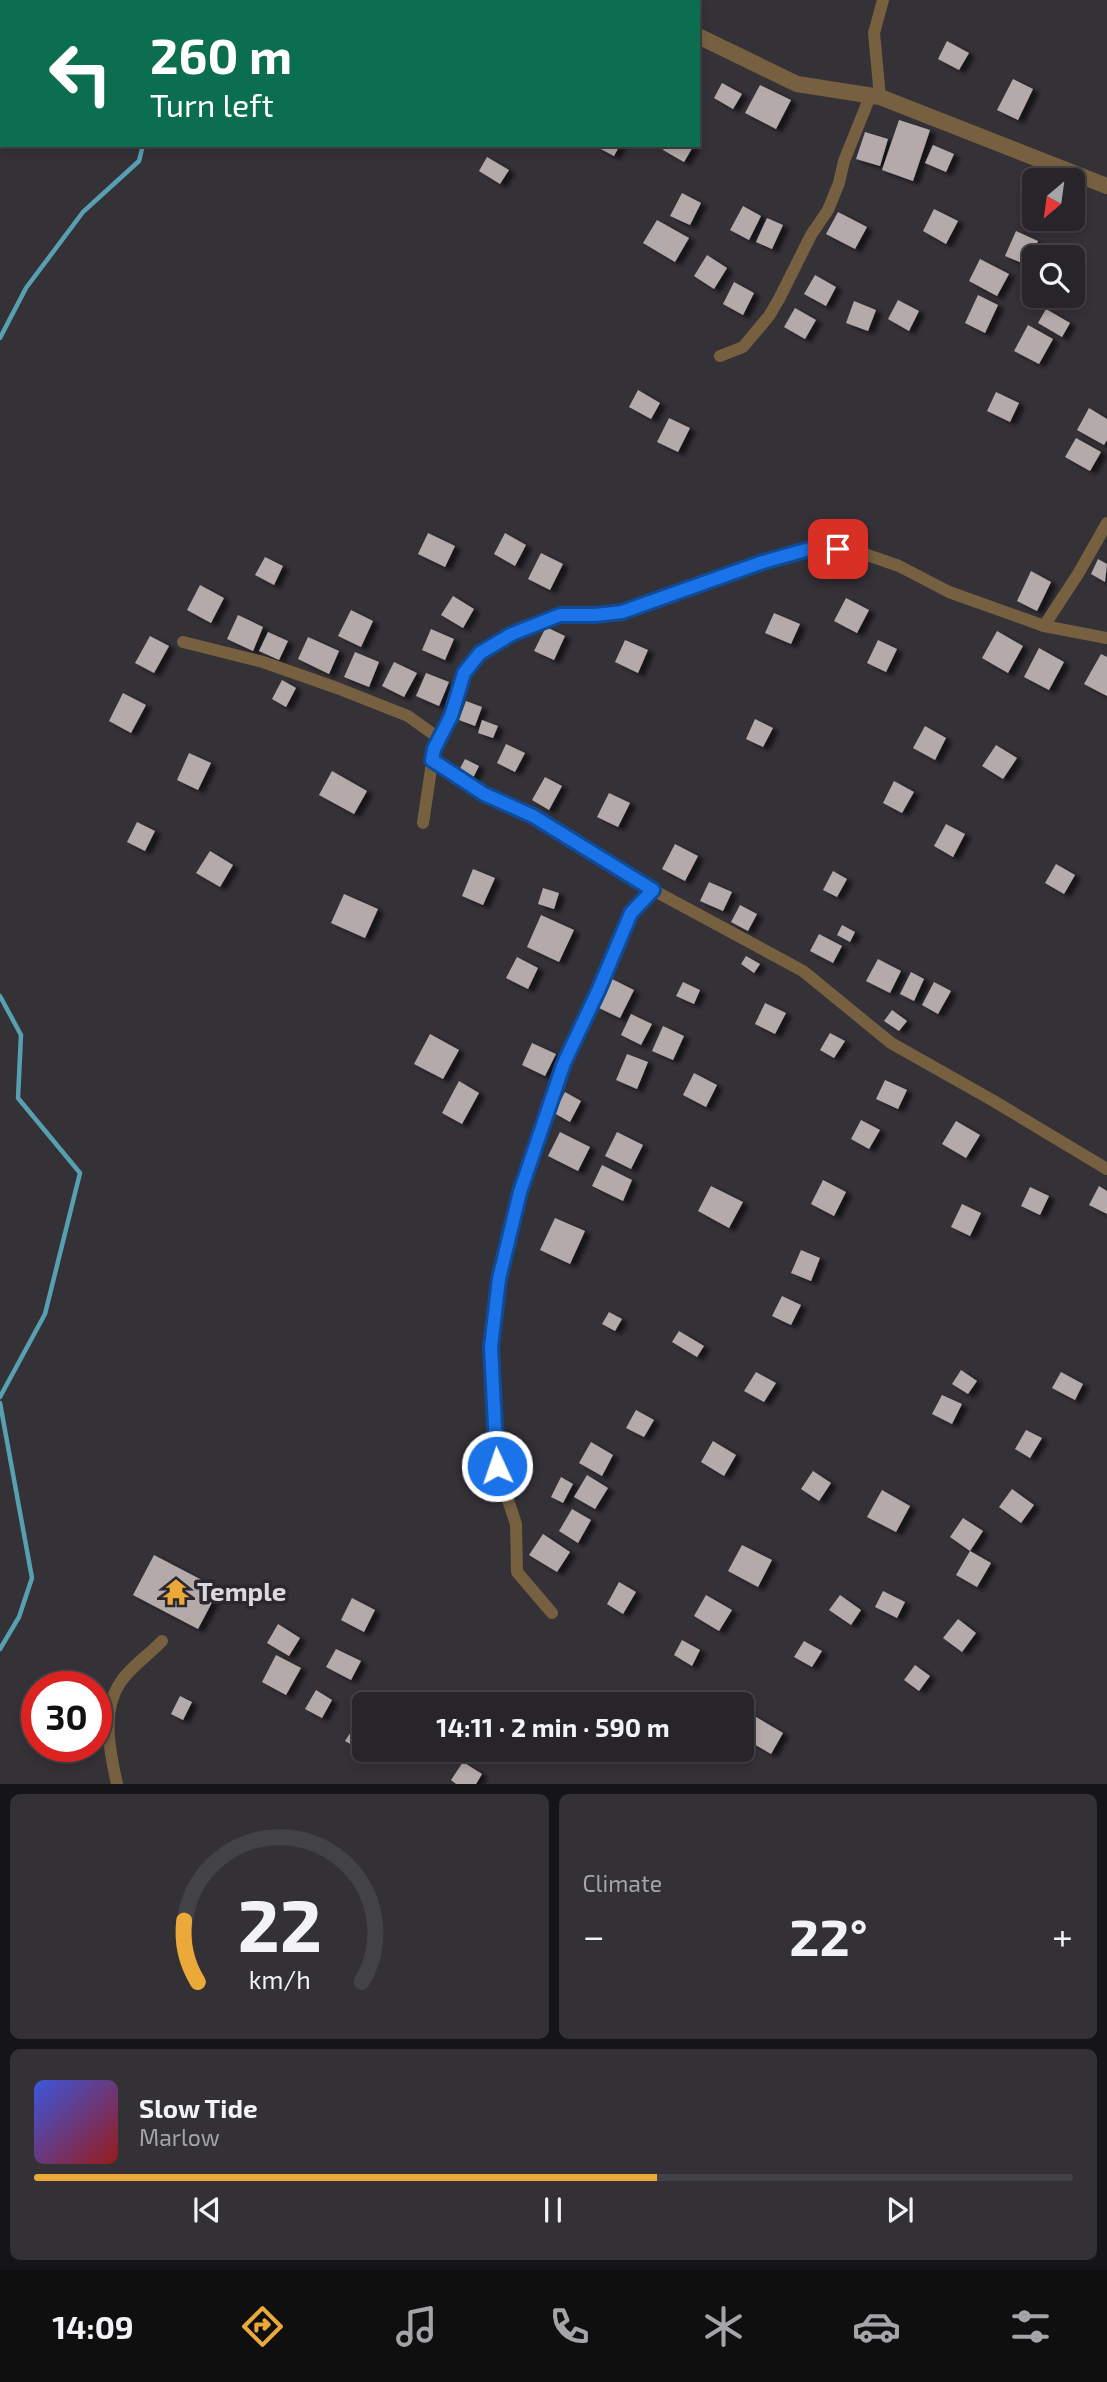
<!DOCTYPE html>
<html lang="en">
<head>
<meta charset="utf-8">
<style>
  body { margin:0; font-family:"Exo 2",sans-serif; background:#333135; color:#f1f3f6; height:100vh; display:flex; flex-direction:column; font-size:26px; white-space:nowrap }
  * { box-sizing:border-box; margin:0 }
  p { font-size:23px; color:#a4a5a8 }
  .icon { flex:none; width:38px; height:38px; fill:none; stroke:currentColor; stroke-width:2; stroke-linecap:round; stroke-linejoin:round }
  .map { position:relative; height:1784px; overflow:hidden }
  .panel { display:flex; flex-direction:column; gap:10px; padding:10px; background:#151417; flex:1 }
  .panel>* { flex:none }
  .guide { position:absolute; left:0px; top:0px; width:700px; height:147px; box-shadow:0 4px 10px #0003,0 0 0 2px #434246; background:#0b6e4f; color:#fff; overflow:hidden }
  .needle { width:46px; rotate:209deg }
  .fabs { position:absolute; left:1022px; top:168px; display:grid; gap:14px }
  .fabs a { display:grid; place-items:center; width:63px; height:63px; border-radius:10px; background:#272529; box-shadow:0 4px 10px #0003,0 0 0 2px #434246; font-size:35px }
  .speed { position:absolute; left:21px; top:1671px; display:flex; gap:14px; font-size:35px; font-weight:700; text-align:center }
  .speed>* { display:grid; place-content:center; width:91px; height:91px; border-radius:50%; background:#272529; box-shadow:0 4px 10px #0003,0 0 0 2px #434246; line-height:1 }
  .speed .limit { border:10px solid #d22; background:#fff; color:#111 }
  .pin { position:absolute; display:grid; place-items:center; width:60px; height:60px; color:#fff; margin:-30px; border-radius:14px; box-shadow:0 4px 10px #0006 }
  .me { position:absolute; width:77px; margin:-38px; rotate:357deg; stroke-linejoin:round; filter:drop-shadow(0 0 5px #0008) }
  .turn { display:flex; align-items:center; gap:24px; height:147px; padding:0 35px; font-size:32px }
  .turn .icon { width:91px; height:91px; stroke-width:2.5 }
  .turn b { display:block; font-size:49px; line-height:60px }
  .big { font-size:52px; font-weight:700; line-height:1.1 }
  .panel .widget { flex:1; display:flex; flex-direction:column; justify-content:center; gap:10px; min-width:0; padding:0 24px; border-radius:10px; background:#333135 }
  .panel .dial { align-items:center; gap:0 }
  .dial svg { height:182px; overflow:visible; fill:none; stroke:#434246; stroke-width:7; stroke-linecap:round; text-anchor:middle }
  .dial text { fill:#f1f3f6; stroke:none }
  .song { display:flex; align-items:center; gap:21px }
  .cover { width:84px; height:84px; border-radius:10px; background:linear-gradient(135deg,hsl(230 70% 55%),hsl(0 70% 35%)) }
  .played { height:7px; border-radius:4px; background:linear-gradient(90deg,#eba93a 60%,#434246 60%) }
  .keys { display:flex; justify-content:space-around; direction:ltr }
  .heat { display:flex; justify-content:space-between; align-items:center; font-size:38px; direction:ltr }
  .panel .tiles { flex:1; display:grid; gap:10px; grid-template-columns:1fr 1fr }
  .widget:last-child { grid-column:span 2 }
  .trip { position:absolute; left:352px; top:1692px; width:402px; height:70px; border-radius:10px; background:#272529; box-shadow:0 4px 10px #0003,0 0 0 2px #434246; font-weight:700; line-height:70px; text-align:center }
  .dock { display:flex; height:112px; justify-content:space-around; align-items:center; background:#100f10; color:#a4a5a8 }
  .dock .icon { width:49px; height:49px }
  .dock .on { color:#eba93a }
  .dock b { font-size:32px; color:#f1f3f6 }
  .map>svg:first-child { display:block }
  .lines { fill:none; stroke-linecap:round; stroke-linejoin:round }
  .stream { stroke:#57a0b2; stroke-width:4.5 }
  .building { fill:#b4aaa9; filter:url(#shadow) }
  .minor { stroke:#766040; stroke-width:12 }
  .tertiary { stroke:#766040; stroke-width:16 }
  .route-casing { stroke:#114b97; stroke-width:18 }
  .route { stroke:#1a73e8; stroke-width:12 }
  .labels { text-anchor:middle; stroke-width:7; stroke-linejoin:round; paint-order:stroke }
  .poi-label { font-size:26px; font-weight:bold; fill:#dbd9dc; stroke:#2a272d; text-anchor:start }
</style>
</head>
<body>
<div class="map">
<svg width="1107" height="1784" viewBox="0 0 1107 1784">
  <defs>
    <filter id="shadow"><feDropShadow dx="6" dy="3.5" stdDeviation="2" flood-color="#0009"/></filter>
  </defs>
  <rect width="100%" height="100%" fill="#343137"/>
  <g class="lines">
    <path class="stream" d="M 173,2 L 174,0
      M 0,338 L 26,288 L 83,212 L 139,161 L 143,145
      M 0,996 L 21,1035 L 18,1098 L 80,1173 L 45,1314 L 0,1397
      M 0,1403 L 32,1578 L 19,1617 L 0,1649"/>
  </g>
  <path class="building" d="M 947,41 L 969,53 L 959,70 L 938,59 Z
    M 1013,79 L 1033,89 L 1018,120 L 997,110 Z
    M 722,83 L 742,94 L 733,109 L 714,98 Z
    M 760,85 L 791,100 L 776,129 L 745,113 Z
    M 899,120 L 930,130 L 913,181 L 882,170 Z
    M 865,132 L 888,139 L 880,166 L 856,159 Z
    M 598,145 L 620,145 L 614,156 L 597,147 Z
    M 666,145 L 694,145 L 684,162 L 663,150 Z
    M 933,145 L 954,154 L 946,172 L 925,163 Z
    M 487,157 L 509,170 L 500,184 L 479,171 Z
    M 682,193 L 701,203 L 690,225 L 670,216 Z
    M 743,206 L 761,216 L 749,240 L 730,230 Z
    M 934,209 L 958,221 L 946,244 L 923,231 Z
    M 838,212 L 867,227 L 855,249 L 826,234 Z
    M 767,218 L 783,225 L 772,249 L 756,242 Z
    M 657,220 L 689,238 L 675,262 L 643,243 Z
    M 1016,231 L 1038,241 L 1027,265 L 1005,256 Z
    M 707,255 L 727,268 L 714,289 L 694,276 Z
    M 980,259 L 1009,274 L 997,296 L 969,281 Z
    M 815,275 L 836,287 L 826,306 L 804,294 Z
    M 734,282 L 754,293 L 743,315 L 723,304 Z
    M 978,295 L 998,305 L 985,333 L 965,323 Z
    M 898,300 L 919,311 L 909,331 L 888,319 Z
    M 854,301 L 876,310 L 868,331 L 846,323 Z
    M 795,308 L 816,320 L 805,339 L 784,327 Z
    M 1046,309 L 1070,323 L 1062,337 L 1038,323 Z
    M 1028,325 L 1053,339 L 1039,364 L 1014,351 Z
    M 638,390 L 660,403 L 651,419 L 629,407 Z
    M 996,392 L 1019,403 L 1010,422 L 987,411 Z
    M 1089,408 L 1107,419 L 1107,440 L 1104,445 L 1077,430 Z
    M 669,418 L 690,428 L 678,452 L 657,442 Z
    M 1076,438 L 1101,452 L 1090,471 L 1065,457 Z
    M 428,533 L 455,546 L 445,567 L 418,554 Z
    M 505,533 L 526,545 L 515,566 L 494,554 Z
    M 541,553 L 563,564 L 550,590 L 528,579 Z
    M 265,557 L 283,566 L 274,585 L 255,575 Z
    M 1098,559 L 1107,564 L 1105,582 L 1091,574 Z
    M 1031,571 L 1051,582 L 1037,611 L 1017,601 Z
    M 200,585 L 224,598 L 211,623 L 187,610 Z
    M 453,596 L 474,609 L 463,628 L 441,615 Z
    M 846,598 L 869,610 L 857,633 L 834,621 Z
    M 351,610 L 373,621 L 361,647 L 338,636 Z
    M 774,613 L 800,624 L 791,644 L 765,633 Z
    M 238,615 L 263,627 L 253,651 L 227,639 Z
    M 546,627 L 565,636 L 554,660 L 534,651 Z
    M 431,629 L 454,639 L 445,660 L 422,650 Z
    M 997,631 L 1023,646 L 1008,673 L 982,658 Z
    M 268,632 L 288,641 L 279,660 L 259,651 Z
    M 150,636 L 169,646 L 154,673 L 135,663 Z
    M 308,637 L 339,651 L 329,674 L 298,659 Z
    M 625,640 L 648,650 L 638,673 L 615,662 Z
    M 878,640 L 897,649 L 886,672 L 867,663 Z
    M 1039,648 L 1064,662 L 1049,690 L 1024,677 Z
    M 355,652 L 379,662 L 369,687 L 344,677 Z
    M 1101,654 L 1107,657 L 1107,696 L 1084,684 Z
    M 394,662 L 417,673 L 404,697 L 382,686 Z
    M 426,673 L 449,682 L 439,706 L 416,696 Z
    M 282,680 L 296,688 L 286,707 L 272,699 Z
    M 123,693 L 146,705 L 131,733 L 109,721 Z
    M 466,701 L 482,707 L 475,726 L 459,720 Z
    M 755,719 L 773,728 L 763,747 L 746,739 Z
    M 482,720 L 498,726 L 493,738 L 478,733 Z
    M 925,726 L 946,738 L 935,760 L 913,748 Z
    M 506,744 L 525,753 L 515,772 L 497,763 Z
    M 996,745 L 1017,758 L 1003,779 L 982,766 Z
    M 189,753 L 211,763 L 198,790 L 177,780 Z
    M 465,759 L 479,766 L 471,782 L 457,774 Z
    M 332,771 L 367,791 L 354,814 L 319,795 Z
    M 545,777 L 562,786 L 549,810 L 532,800 Z
    M 894,781 L 914,792 L 902,813 L 883,803 Z
    M 609,793 L 630,803 L 618,827 L 597,817 Z
    M 137,822 L 155,831 L 145,851 L 127,842 Z
    M 946,824 L 965,834 L 953,857 L 934,846 Z
    M 675,844 L 698,856 L 685,881 L 662,869 Z
    M 210,851 L 233,865 L 220,887 L 196,873 Z
    M 1056,864 L 1075,875 L 1064,894 L 1045,883 Z
    M 473,869 L 495,878 L 483,905 L 462,896 Z
    M 833,871 L 847,879 L 837,897 L 823,890 Z
    M 709,882 L 732,892 L 723,911 L 700,901 Z
    M 543,888 L 559,893 L 554,909 L 538,904 Z
    M 344,894 L 378,909 L 365,938 L 331,923 Z
    M 740,905 L 757,914 L 748,931 L 731,922 Z
    M 541,915 L 574,930 L 559,962 L 527,947 Z
    M 842,925 L 855,932 L 850,942 L 837,935 Z
    M 819,934 L 842,946 L 833,963 L 810,951 Z
    M 746,956 L 760,964 L 754,973 L 741,964 Z
    M 517,957 L 538,968 L 528,989 L 506,978 Z
    M 878,959 L 901,971 L 890,993 L 866,981 Z
    M 911,972 L 924,979 L 914,1001 L 900,994 Z
    M 612,979 L 634,990 L 620,1018 L 599,1008 Z
    M 683,982 L 700,990 L 694,1004 L 676,996 Z
    M 934,982 L 951,991 L 938,1014 L 922,1005 Z
    M 765,1003 L 786,1013 L 775,1034 L 755,1024 Z
    M 892,1010 L 907,1021 L 899,1031 L 884,1021 Z
    M 631,1014 L 652,1024 L 641,1045 L 621,1035 Z
    M 663,1026 L 684,1036 L 673,1060 L 652,1051 Z
    M 830,1033 L 845,1041 L 834,1058 L 820,1050 Z
    M 430,1034 L 459,1050 L 443,1079 L 414,1064 Z
    M 532,1043 L 556,1054 L 545,1076 L 522,1065 Z
    M 627,1054 L 648,1062 L 637,1089 L 616,1080 Z
    M 694,1073 L 717,1085 L 706,1107 L 683,1095 Z
    M 885,1080 L 907,1090 L 898,1109 L 876,1099 Z
    M 459,1081 L 479,1093 L 462,1124 L 442,1113 Z
    M 565,1092 L 581,1101 L 570,1122 L 554,1113 Z
    M 861,1120 L 880,1130 L 869,1149 L 851,1139 Z
    M 956,1121 L 980,1135 L 966,1158 L 942,1144 Z
    M 560,1132 L 590,1147 L 578,1171 L 548,1156 Z
    M 617,1132 L 643,1145 L 631,1169 L 605,1156 Z
    M 602,1165 L 632,1180 L 623,1201 L 592,1186 Z
    M 823,1180 L 846,1192 L 834,1216 L 811,1204 Z
    M 711,1186 L 743,1202 L 729,1228 L 698,1211 Z
    M 1099,1186 L 1107,1191 L 1107,1214 L 1089,1205 Z
    M 1030,1187 L 1049,1196 L 1040,1215 L 1021,1206 Z
    M 962,1204 L 981,1213 L 970,1236 L 951,1227 Z
    M 555,1218 L 585,1231 L 570,1264 L 540,1250 Z
    M 801,1250 L 820,1258 L 811,1281 L 791,1273 Z
    M 782,1296 L 801,1305 L 791,1325 L 772,1316 Z
    M 609,1312 L 622,1319 L 615,1331 L 602,1324 Z
    M 679,1331 L 704,1346 L 697,1357 L 672,1342 Z
    M 961,1370 L 977,1381 L 968,1394 L 952,1384 Z
    M 756,1372 L 776,1383 L 764,1402 L 744,1391 Z
    M 1061,1372 L 1083,1384 L 1075,1400 L 1052,1388 Z
    M 942,1395 L 962,1404 L 952,1424 L 932,1414 Z
    M 636,1410 L 654,1420 L 644,1437 L 626,1428 Z
    M 1026,1430 L 1042,1438 L 1030,1458 L 1015,1449 Z
    M 713,1441 L 736,1455 L 724,1476 L 701,1462 Z
    M 591,1442 L 613,1455 L 602,1476 L 579,1463 Z
    M 813,1471 L 831,1483 L 819,1501 L 801,1489 Z
    M 587,1475 L 608,1488 L 595,1509 L 574,1497 Z
    M 561,1477 L 573,1484 L 563,1503 L 551,1497 Z
    M 1012,1489 L 1034,1505 L 1021,1523 L 999,1507 Z
    M 882,1490 L 910,1506 L 896,1532 L 867,1517 Z
    M 572,1509 L 591,1520 L 578,1543 L 559,1531 Z
    M 963,1518 L 983,1531 L 970,1551 L 950,1537 Z
    M 543,1534 L 570,1552 L 557,1572 L 529,1555 Z
    M 742,1545 L 772,1560 L 758,1587 L 728,1571 Z
    M 970,1551 L 991,1563 L 977,1587 L 956,1575 Z
    M 154,1555 L 219,1589 L 198,1629 L 133,1595 Z
    M 619,1582 L 636,1592 L 623,1614 L 607,1604 Z
    M 883,1591 L 905,1602 L 897,1618 L 875,1607 Z
    M 706,1595 L 732,1610 L 719,1631 L 694,1616 Z
    M 840,1595 L 861,1610 L 851,1625 L 829,1610 Z
    M 352,1598 L 375,1610 L 364,1632 L 341,1620 Z
    M 958,1619 L 976,1633 L 962,1652 L 943,1638 Z
    M 278,1624 L 300,1638 L 289,1656 L 267,1643 Z
    M 682,1640 L 700,1650 L 692,1666 L 674,1655 Z
    M 804,1641 L 822,1651 L 812,1667 L 794,1657 Z
    M 336,1649 L 361,1661 L 351,1680 L 326,1667 Z
    M 276,1655 L 301,1668 L 286,1695 L 262,1682 Z
    M 915,1665 L 930,1676 L 919,1691 L 904,1680 Z
    M 316,1690 L 332,1700 L 322,1718 L 305,1709 Z
    M 180,1696 L 192,1702 L 183,1720 L 171,1714 Z
    M 751,1714 L 783,1733 L 771,1754 L 742,1737 L 742,1730 Z
    M 354,1727 L 364,1732 L 364,1745 L 361,1750 L 345,1741 Z
    M 463,1762 L 482,1774 L 476,1784 L 456,1784 L 451,1780 Z"/>
  <g class="lines">
    <path class="minor" d="M 880,97 L 874,33 L 883,0
      M 720,356 L 743,347 L 769,316 L 779,299 L 811,235 L 828,210 L 839,183 L 844,161 L 871,94
      M 1044,626 L 1078,574 L 1107,523
      M 183,642 L 263,662 L 337,688 L 408,716 L 440,739
      M 432,760 L 484,794 L 533,816 L 653,890
      M 423,823 L 434,749 L 451,716 L 464,673 L 480,653 L 512,634 L 560,616 L 622,612 L 763,562 L 820,546 L 856,551 L 899,566 L 949,592 L 1044,626 L 1107,638
      M 552,1613 L 517,1572 L 516,1524 L 497,1467 L 491,1347 L 499,1279 L 520,1192 L 564,1063 L 599,991 L 631,913 L 653,890 L 803,971 L 891,1043 L 992,1100 L 1107,1169
      M 117,1784 C 110,1753 101,1711 120,1683 C 130,1667 149,1655 162,1641"/>
    <path class="tertiary" d="M 600,0 L 609,2
      M 698,36 L 797,84 L 880,97 L 1107,186"/>
  </g>
  <g class="lines">
    <defs>
      <path id="route" d="M 497,1466 L 491,1347 L 499,1279 L 520,1192 L 564,1063 L 598,991 L 631,913 L 653,890 L 533,816 L 484,794 L 432,760 L 434,749 L 451,716 L 464,673 L 480,653 L 512,634 L 560,615 L 595,615 L 622,612 L 763,562 L 820,546 L 838,549"/>
    </defs>
    <use href="#route" class="route-casing"/>
    <use href="#route" class="route"/>
  </g>
  <defs>
    <symbol id="temple-bare" viewBox="-9 -9 18 18"><path d="M0-6L5-2H3V0L6.5 2.5H4V6H1.5V3h-3V6H-4V2.5H-6.5L-3 0V-2H-5Z" fill="#eba93a" stroke="#2a272d" stroke-width="2.5" paint-order="stroke"/></symbol>
  </defs>
  <g fill-rule="evenodd">
    <use href="#temple-bare" x="157" y="1573" width="38" height="38"/>
  </g>
  <g class="labels">
    <g class="poi-label">
      <text x="197" y="1601">Temple</text>
    </g>
  </g>
</svg>
<div class="fabs">
<a><svg class="needle" viewBox="-14 -14 28 28"><path d="M0-13l5 13h-10z" fill="#e53935"/><path d="M0 13l5-13h-10z" fill="#a4a5a8"/></svg></a>
<a><svg class="icon" aria-label="search" viewBox="0 0 24 24"><circle cx="10" cy="10" r="6"/><path d="M15 15l6 6"/></svg></a>
</div>
<div class="speed"><div class="limit">30</div></div>
<div class="pin" style="left:838px;top:549px;background:#d93025"><svg class="icon" aria-label="arrive" viewBox="0 0 24 24"><path d="M6 21V4h12l-3 4 3 4H6"/></svg></div>
<svg class="me" style="left:497px;top:1466px" viewBox="-20 -20 40 40"><circle r="17" fill="#1a73e8" stroke="#fff" stroke-width="3"/><path d="M0-11L8 9 0 5-8 9z" fill="#fff"/></svg>
<div class="trip">14:11 · 2 min · 590 m</div>
<div class="guide">
<div class="turn"><svg class="icon" aria-label="left" viewBox="0 0 24 24"><path d="M17 20v-9H6M10 6l-5 5 5 5"/></svg><div><b>260 m</b>Turn left</div></div>
</div>
</div>
<section class="panel">
<div class="tiles">
<div class="widget dial"><svg viewBox="0 0 100 80">
<path d="M14 69A42 42 0 1 1 86 69"/>
<path d="M14 69A42 42 0 0 1 8 42" stroke="#eba93a"/>
<text x="50" y="56" font-size="32" font-weight="700">22</text>
<text x="50" y="72" font-size="11">km/h</text>
</svg></div>
<div class="widget"><p>Climate</p>
<div class="heat"><a>−</a><b class="big">22°</b><a>+</a></div>
</div>
<div class="widget">
<div class="song"><i class="cover"></i><div><b>Slow Tide</b><p>Marlow</p></div></div>
<div class="played"></div>
<div class="keys"><svg class="icon" aria-label="previous" viewBox="0 0 24 24"><path d="M18 5L8 12l10 7zM5 5v14"/></svg><svg class="icon" aria-label="pause" viewBox="0 0 24 24"><path d="M8 5v14M16 5v14"/></svg><svg class="icon" aria-label="next" viewBox="0 0 24 24"><path d="M6 5l10 7-10 7zM19 5v14"/></svg></div>
</div>
</div>
</section>
<nav class="dock">
<b>14:09</b>
<svg class="icon on" aria-label="directions" viewBox="0 0 24 24"><path d="M12 3l9 9-9 9-9-9zM9 14v-3h6M13 9l2 2-2 2"/></svg>
<svg class="icon" aria-label="music" viewBox="0 0 24 24"><path d="M9 18V5l10-2v13"/><circle cx="6" cy="18" r="3"/><circle cx="16" cy="16" r="3"/></svg>
<svg class="icon" aria-label="phone" viewBox="0 0 24 24"><path d="M5 4h4l2 5-3 2q2 4 5 5l2-3 5 2v4C11 20 4 13 5 4z"/></svg>
<svg class="icon" aria-label="climate" viewBox="0 0 24 24"><path d="M12 3v18M4 7l16 10M4 17L20 7"/></svg>
<svg class="icon" aria-label="car" viewBox="0 0 24 24"><path d="M5 17H2v-5l4-1 3-4h7l3 4 3 1v5h-3M9 17h6M6 11h13"/><circle cx="7" cy="17" r="2"/><circle cx="17" cy="17" r="2"/></svg>
<svg class="icon" aria-label="filters" viewBox="0 0 24 24"><path d="M4 7h16M4 17h16"/><circle cx="9" cy="7" r="2"/><circle cx="15" cy="17" r="2"/></svg>
</nav>
</body>
</html>
